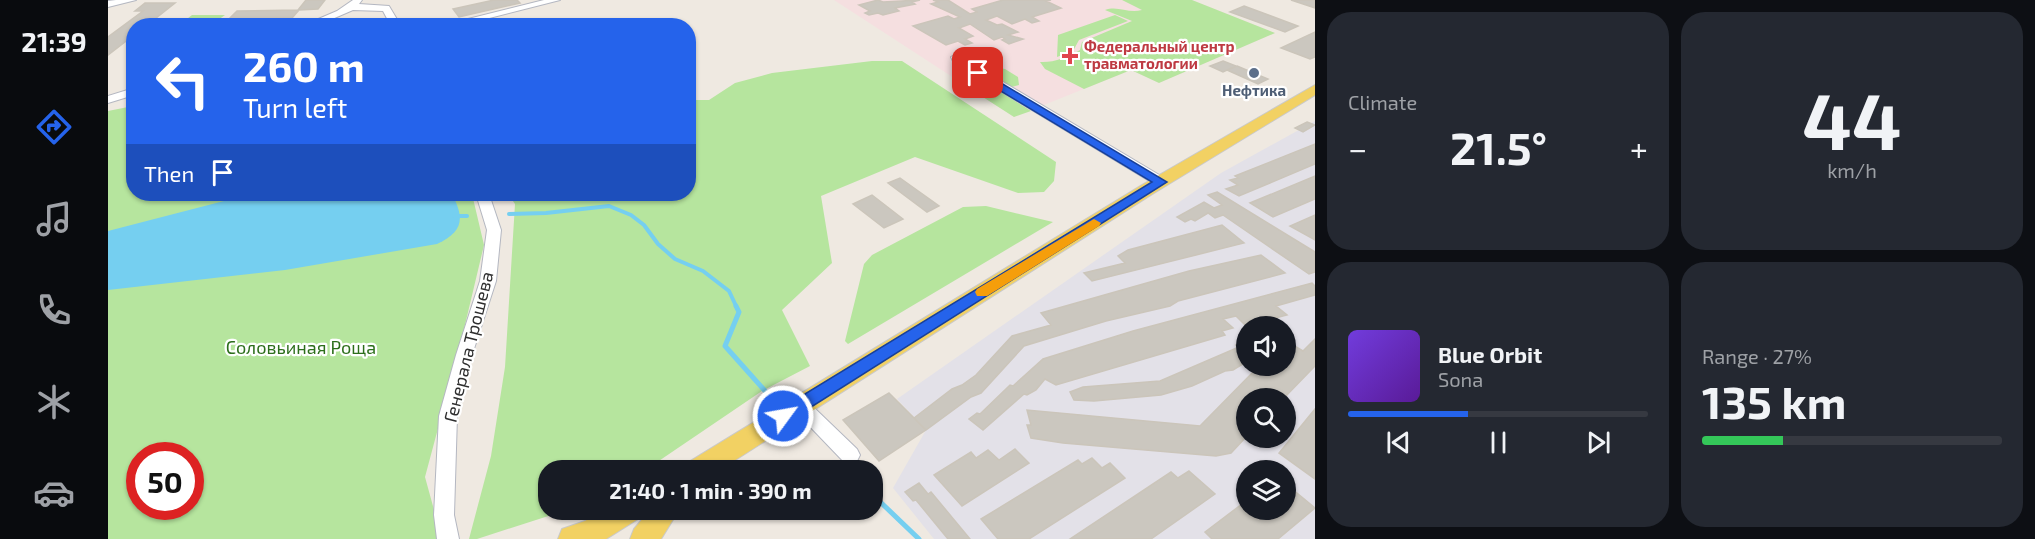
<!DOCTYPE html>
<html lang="en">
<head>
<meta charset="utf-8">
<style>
  body { margin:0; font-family:"Exo 2",sans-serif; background:#242831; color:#f1f3f6; height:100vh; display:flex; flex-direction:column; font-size:22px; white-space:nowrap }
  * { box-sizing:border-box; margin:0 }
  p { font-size:20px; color:#9ea1a6 }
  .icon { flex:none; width:33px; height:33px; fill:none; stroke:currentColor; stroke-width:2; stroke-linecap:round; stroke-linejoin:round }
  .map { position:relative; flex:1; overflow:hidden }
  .sheet { display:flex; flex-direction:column; gap:12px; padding:12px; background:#0d0f14; width:720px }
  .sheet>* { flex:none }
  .top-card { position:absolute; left:18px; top:18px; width:570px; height:183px; border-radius:24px; box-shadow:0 2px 4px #0004; background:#2563eb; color:#fff; overflow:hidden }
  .tools { position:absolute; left:1128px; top:316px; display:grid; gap:12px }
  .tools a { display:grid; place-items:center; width:60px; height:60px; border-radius:50%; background:#171b24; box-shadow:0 2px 4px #0004; font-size:30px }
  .speed { position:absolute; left:18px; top:442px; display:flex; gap:12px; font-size:30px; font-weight:700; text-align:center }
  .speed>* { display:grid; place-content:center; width:78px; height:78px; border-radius:50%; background:#171b24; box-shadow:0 2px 4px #0004; line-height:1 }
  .speed .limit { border:9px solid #d22; background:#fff; color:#111 }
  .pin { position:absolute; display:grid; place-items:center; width:51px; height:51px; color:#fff; margin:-26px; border-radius:12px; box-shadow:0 3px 9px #0006 }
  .me { position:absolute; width:66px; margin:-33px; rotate:58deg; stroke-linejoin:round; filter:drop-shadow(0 0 4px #0008) }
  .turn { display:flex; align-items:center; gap:21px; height:126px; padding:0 18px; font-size:27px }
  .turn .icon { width:78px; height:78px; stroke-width:2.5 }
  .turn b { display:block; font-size:42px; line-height:51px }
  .then { display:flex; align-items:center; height:57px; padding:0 18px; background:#0003; gap:12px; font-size:22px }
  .big { font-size:45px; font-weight:700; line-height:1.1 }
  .sheet .card { flex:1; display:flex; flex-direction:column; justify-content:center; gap:9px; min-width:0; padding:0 21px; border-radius:24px; background:#242831 }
  .sheet .dial { align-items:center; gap:0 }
  .dial b { font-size:78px; line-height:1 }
  .song { display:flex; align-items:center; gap:18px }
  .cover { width:72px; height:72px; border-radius:9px; background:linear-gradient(135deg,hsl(260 70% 55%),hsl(270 70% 35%)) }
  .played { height:6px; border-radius:3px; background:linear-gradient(90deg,#2563eb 40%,#363941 40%) }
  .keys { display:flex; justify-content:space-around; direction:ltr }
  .heat { display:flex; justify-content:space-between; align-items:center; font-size:33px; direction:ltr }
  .charge { height:9px; border-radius:4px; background:linear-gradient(90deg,#34c759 27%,#363941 0) }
  .sheet .tiles { flex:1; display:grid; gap:12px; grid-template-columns:repeat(2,1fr) }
  .trip { position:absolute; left:430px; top:460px; width:345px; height:60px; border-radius:24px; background:#171b24; box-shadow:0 2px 4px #0004; font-weight:700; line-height:60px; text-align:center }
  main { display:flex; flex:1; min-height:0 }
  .menu { display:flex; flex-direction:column; width:108px; justify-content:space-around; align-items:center; background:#090b0e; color:#9ea1a6 }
  .menu .icon { width:42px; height:42px }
  .menu .on { color:#2563eb }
  .menu b { font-size:27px; color:#f1f3f6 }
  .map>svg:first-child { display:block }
  .industrial { fill:#e3e1e8; fill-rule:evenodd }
  .medical { fill:#f5dfe0 }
  .green { fill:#b6e59e; fill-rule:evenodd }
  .water { fill:#75cff0 }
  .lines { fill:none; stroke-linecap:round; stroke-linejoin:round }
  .stream-far1 { stroke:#75cff0; stroke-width:4 }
  .stream { stroke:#75cff0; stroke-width:5 }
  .building { fill:#cbc7bf; stroke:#cbc5ba; stroke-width:1.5 }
  .minor-casing { stroke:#b4b7c1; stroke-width:2 }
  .major-casing { stroke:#c9c9c9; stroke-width:2 }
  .minor { fill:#fff; fill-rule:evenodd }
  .major { fill:#f2d163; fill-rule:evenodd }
  .route { fill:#2563eb; stroke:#184099; stroke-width:1.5 }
  .slow { fill:#f59e0b }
  .health-dot { fill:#e0444e; stroke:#fff; stroke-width:2 }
  .service-dot { fill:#5c6f8a; stroke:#fff; stroke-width:2 }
  .labels { text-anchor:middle; stroke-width:4.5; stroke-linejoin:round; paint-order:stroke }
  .far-health-label { font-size:15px; font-weight:bold; fill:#be3a42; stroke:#fff; text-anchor:start }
  .far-service-label { font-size:15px; font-weight:bold; fill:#4e5e75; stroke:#fff }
  .street-label { font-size:18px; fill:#2e2e2e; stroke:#fff }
  .park-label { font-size:18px; fill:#2c6e1b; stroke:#fff }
</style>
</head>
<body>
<main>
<nav class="menu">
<b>21:39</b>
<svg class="icon on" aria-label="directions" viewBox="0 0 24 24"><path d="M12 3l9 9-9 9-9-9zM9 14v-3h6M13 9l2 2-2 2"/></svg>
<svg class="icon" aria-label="music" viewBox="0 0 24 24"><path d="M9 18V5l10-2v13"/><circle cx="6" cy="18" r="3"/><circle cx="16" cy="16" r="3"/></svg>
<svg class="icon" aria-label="phone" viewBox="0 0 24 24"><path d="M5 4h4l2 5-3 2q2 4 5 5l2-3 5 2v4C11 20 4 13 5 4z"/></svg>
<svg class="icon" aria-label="climate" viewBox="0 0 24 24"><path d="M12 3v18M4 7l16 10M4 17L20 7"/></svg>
<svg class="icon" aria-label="car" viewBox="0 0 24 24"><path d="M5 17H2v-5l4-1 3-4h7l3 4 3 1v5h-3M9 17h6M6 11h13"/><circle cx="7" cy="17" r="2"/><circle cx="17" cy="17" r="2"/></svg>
</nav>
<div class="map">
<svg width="1207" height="539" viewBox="0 0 1207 539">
  <rect width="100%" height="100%" fill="#efe9e1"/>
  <path class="industrial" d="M 1207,121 L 1207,539 L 826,539 L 785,488 L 818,430 L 789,399 L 1113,173 ZM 1138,327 L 1178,327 L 1178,366 L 1138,366 ZM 1138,399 L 1178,399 L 1178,438 L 1138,438 ZM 1138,471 L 1178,471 L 1178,510 L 1138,510 Z"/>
  <path class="medical" d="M 726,0 L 1084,0 L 1167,33 L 1051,83 L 1023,70 L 906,117 Z"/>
  <path class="green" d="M 1014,0 L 1084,0 L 1167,33 L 1051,83 L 1023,70 L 976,89 L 937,69 L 932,62 C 945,63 960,57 972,50 L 974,42 L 1024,21 L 997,10 C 1010,5 1020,14 1034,10 Z
    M 84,15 L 117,15 L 103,25 L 71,25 Z
    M 1007,15 L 1020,21 L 971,40 L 965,51 L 949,57 L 950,35 Z
    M 864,52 L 869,55 L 867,58 L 879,62 L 878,65 L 897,69 L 910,77 L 911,85 L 900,88 L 852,60 L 853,57 Z
    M 764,61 L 794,61 L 948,162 L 946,181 L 936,192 L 910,193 L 807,157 L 713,196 L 724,263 L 674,310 L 702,366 L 654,391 L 536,471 L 441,471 L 441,510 L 459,510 L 369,539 L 361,539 L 383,456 L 397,367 L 407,204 L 400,194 L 580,194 L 581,100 L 601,100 L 627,83 L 664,73 Z
    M 860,77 L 872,79 L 923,111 L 906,117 L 850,81 Z
    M 25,106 L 26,194 L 364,194 L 376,245 L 351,350 L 317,477 L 334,539 L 0,539 L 0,111 ZM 32,456 L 82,456 L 82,507 L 32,507 Z
    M 878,206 L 945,222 L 740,344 L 737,341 L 756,264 L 764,255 L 855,207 Z"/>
  <path class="water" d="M 143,194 L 344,194 C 357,219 355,232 329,244 L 177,270 L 0,290 L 0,231 Z"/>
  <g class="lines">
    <path class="stream-far1" d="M 401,214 L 438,213 L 501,206 L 523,215 L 536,225 L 550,244 L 567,259 L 595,271 L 621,291 L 629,308
      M 346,216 L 359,216"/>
    <path class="stream" d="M 628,306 L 631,312 L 617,346 L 658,392
      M 765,495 L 811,539"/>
  </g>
  <path class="building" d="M 198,0 L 217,0 L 210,9 L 191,10 L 184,18 L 120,20 L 129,11 L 190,10 Z
    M 386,0 L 409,0 L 412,3 L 351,17 L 345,9 Z
    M 770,0 L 775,2 L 812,0 L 804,2 L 807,4 L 787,8 L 791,11 L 775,15 L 770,13 L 761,15 L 757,13 L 762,11 L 751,5 Z
    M 825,0 L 840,0 L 862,14 L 869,12 L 864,9 L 895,0 L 943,0 L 938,1 L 953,8 L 924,17 L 931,21 L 924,23 L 917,19 L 904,24 L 889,16 L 878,20 L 889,25 L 894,24 L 910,32 L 900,35 L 915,39 L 901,44 L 894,40 L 897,39 L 894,37 L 886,40 L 862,24 L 851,28 L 865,36 L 857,39 L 864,43 L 857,45 L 850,41 L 838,45 L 805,26 L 840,16 L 846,19 L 852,17 L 823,4 L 830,2 Z
    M 1183,0 L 1207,0 L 1207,8 Z
    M 37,3 L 67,3 L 38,26 L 26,26 L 26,35 L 0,55 L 0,37 L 35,11 L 27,11 Z
    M 1136,6 L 1190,26 L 1177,32 L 1122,12 Z
    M 1207,32 L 1207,57 L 1202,59 L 1173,48 Z
    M 1115,61 L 1128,66 L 1115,72 L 1102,66 Z
    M 1129,66 L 1160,79 L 1150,84 L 1119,70 Z
    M 1199,122 L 1207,125 L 1195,132 L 1187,128 Z
    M 1207,144 L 1207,164 L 1131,196 L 1118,189 L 1130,185 L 1122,180 L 1130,178 L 1127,176 Z
    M 1207,176 L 1207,199 L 1165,217 L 1142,203 Z
    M 792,178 L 831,206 L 819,212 L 780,183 Z
    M 1109,192 L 1207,252 L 1207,272 L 1201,274 L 1115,215 L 1107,218 L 1100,213 L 1087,221 L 1083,219 L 1077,222 L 1069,217 L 1096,202 L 1106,208 L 1114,205 L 1100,195 Z
    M 764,195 L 795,219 L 776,228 L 745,204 Z
    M 1207,215 L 1207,240 L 1182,226 Z
    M 1114,225 L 1136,243 L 984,281 L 976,273 L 1017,263 L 1010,256 L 1020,250 Z
    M 1153,255 L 1177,273 L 1070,301 L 1062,306 L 998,321 L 916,346 L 873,393 L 863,397 L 818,430 L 806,418 L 844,389 L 854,385 L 868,375 L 904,336 L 943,325 L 933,313 L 1081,271 Z
    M 1204,283 L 1207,286 L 1207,295 L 1168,306 L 1179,315 L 1138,326 L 1128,316 L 1115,319 L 1125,328 L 1114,331 L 1117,335 L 948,385 L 937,379 L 928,390 L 919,395 L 916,394 L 875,430 L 861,419 L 869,413 L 872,414 L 902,385 L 905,386 L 935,359 L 1025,331 Z
    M 1138,339 L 1138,362 L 1125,370 L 1117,371 L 1084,386 L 1053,395 L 986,401 L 966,400 L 962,392 L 975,387 L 1052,381 L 1131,347 L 1128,345 Z
    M 1207,339 L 1207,366 L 1175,399 L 1138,399 L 1138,437 L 1123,453 L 1108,456 L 955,443 L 923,438 L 919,425 L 923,425 L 919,410 L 1092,426 L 1151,366 L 1178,366 L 1178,341 L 1195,351 Z
    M 781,393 L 818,430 L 771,461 L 735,420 Z
    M 1207,409 L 1207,479 L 1171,453 Z
    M 907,449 L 921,463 L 854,506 L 826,475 L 863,452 L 868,458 L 880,450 L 891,460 Z
    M 984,458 L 994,468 L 1002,463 L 1017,478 L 921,539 L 890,539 L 873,519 L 970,460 L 974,464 Z
    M 1081,471 L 1107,494 L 1043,539 L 962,539 L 1063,472 L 1070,478 Z
    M 811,483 L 820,494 L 823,492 L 862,539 L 840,539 L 808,500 L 805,501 L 797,492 Z
    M 1178,484 L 1207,508 L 1170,539 L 1104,539 L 1097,532 L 1138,501 L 1138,510 L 1178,510 Z"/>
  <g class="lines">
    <defs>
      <path id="minor" d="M 8,0 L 28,0 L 0,7 L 0,1 Z
        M 245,0 L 254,0 L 251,4 L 281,6 L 293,26 L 283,26 L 275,11 L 245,10 L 208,26 L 194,26 L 229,11 Z
        M 436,0 L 452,0 L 350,26 L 332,26 Z
        M 848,54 L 1058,179 L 1060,182 L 1058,185 L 1048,185 L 846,63 L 843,57 Z
        M 26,88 L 26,95 L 0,103 L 0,96 Z
        M 368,194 L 381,194 L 393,230 L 388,281 L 364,355 L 349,416 L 346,515 L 351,539 L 329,539 L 326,515 L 331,416 L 348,355 L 372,281 L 379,230 Z
        M 692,397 L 698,400 L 749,449 L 752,455 L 749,461 L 742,464 L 735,461 L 686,410 L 683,405 L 686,400 Z"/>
      <path id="major" d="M 1207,85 L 1207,95 L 1046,193 L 610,471 L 575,471 L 579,463 L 1034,185 Z
        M 496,510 L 534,510 L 530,519 L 498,539 L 450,539 L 454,529 L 477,521 Z
        M 542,510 L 571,510 L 553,539 L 522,539 L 526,529 Z"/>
    </defs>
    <use href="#minor" class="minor-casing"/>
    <use href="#major" class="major-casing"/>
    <use href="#minor" class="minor"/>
    <use href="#major" class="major"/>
  </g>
  <path class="route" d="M 866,71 L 873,71 L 1059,182 L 681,421 L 675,423 L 669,421 L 667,416 L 669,411 L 1044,182 L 866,75 Z"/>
  <path class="slow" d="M 986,219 L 993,223 L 991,226 L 879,296 L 869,296 L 867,292 L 869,289 Z"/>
  <path class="health-dot" d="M959 47h6v6h6v6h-6v6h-6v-6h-6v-6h6z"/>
  <circle class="service-dot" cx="1146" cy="73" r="6"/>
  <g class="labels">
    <g class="far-health-label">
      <text x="976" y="52">Федеральный центр<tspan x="976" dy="17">травматологии</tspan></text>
    </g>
    <g class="far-service-label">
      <text x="1146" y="96">Нефтика</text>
    </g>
    <g class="street-label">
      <text transform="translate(361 347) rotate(-76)" y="6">Генерала Трошева</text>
    </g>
    <g class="park-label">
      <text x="193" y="354">Соловьиная Роща</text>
    </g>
  </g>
</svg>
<div class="tools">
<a><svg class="icon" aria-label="sound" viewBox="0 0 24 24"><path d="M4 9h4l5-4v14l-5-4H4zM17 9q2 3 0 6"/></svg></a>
<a><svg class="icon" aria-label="search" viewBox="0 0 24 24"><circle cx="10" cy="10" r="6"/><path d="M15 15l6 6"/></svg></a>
<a><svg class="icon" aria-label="layers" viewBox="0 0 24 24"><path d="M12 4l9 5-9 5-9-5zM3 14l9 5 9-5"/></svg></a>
</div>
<div class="speed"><div class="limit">50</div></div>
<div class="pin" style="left:870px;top:73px;background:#d93025"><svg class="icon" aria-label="arrive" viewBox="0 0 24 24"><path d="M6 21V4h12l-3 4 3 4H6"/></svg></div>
<svg class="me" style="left:675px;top:416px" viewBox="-20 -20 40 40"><circle r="17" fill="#2563eb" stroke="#fff" stroke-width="3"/><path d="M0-11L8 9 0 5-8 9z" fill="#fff"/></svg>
<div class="trip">21:40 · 1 min · 390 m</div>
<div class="top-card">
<div class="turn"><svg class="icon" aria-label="left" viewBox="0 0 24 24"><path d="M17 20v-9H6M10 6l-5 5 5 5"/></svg><div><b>260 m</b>Turn left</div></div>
<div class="then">Then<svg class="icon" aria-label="arrive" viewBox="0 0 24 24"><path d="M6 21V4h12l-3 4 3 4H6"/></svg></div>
</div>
</div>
<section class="sheet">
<div class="tiles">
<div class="card"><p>Climate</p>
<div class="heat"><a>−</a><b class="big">21.5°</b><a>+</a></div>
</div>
<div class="card dial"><b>44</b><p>km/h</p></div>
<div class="card">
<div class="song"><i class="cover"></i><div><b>Blue Orbit</b><p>Sona</p></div></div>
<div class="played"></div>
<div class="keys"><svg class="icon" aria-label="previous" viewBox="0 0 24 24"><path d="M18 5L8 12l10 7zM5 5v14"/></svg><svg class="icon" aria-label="pause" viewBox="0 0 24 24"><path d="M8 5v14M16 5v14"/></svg><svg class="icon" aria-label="next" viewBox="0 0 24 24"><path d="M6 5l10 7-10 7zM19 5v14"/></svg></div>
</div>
<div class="card"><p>Range · 27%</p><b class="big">135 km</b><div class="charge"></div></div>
</div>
</section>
</main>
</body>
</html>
